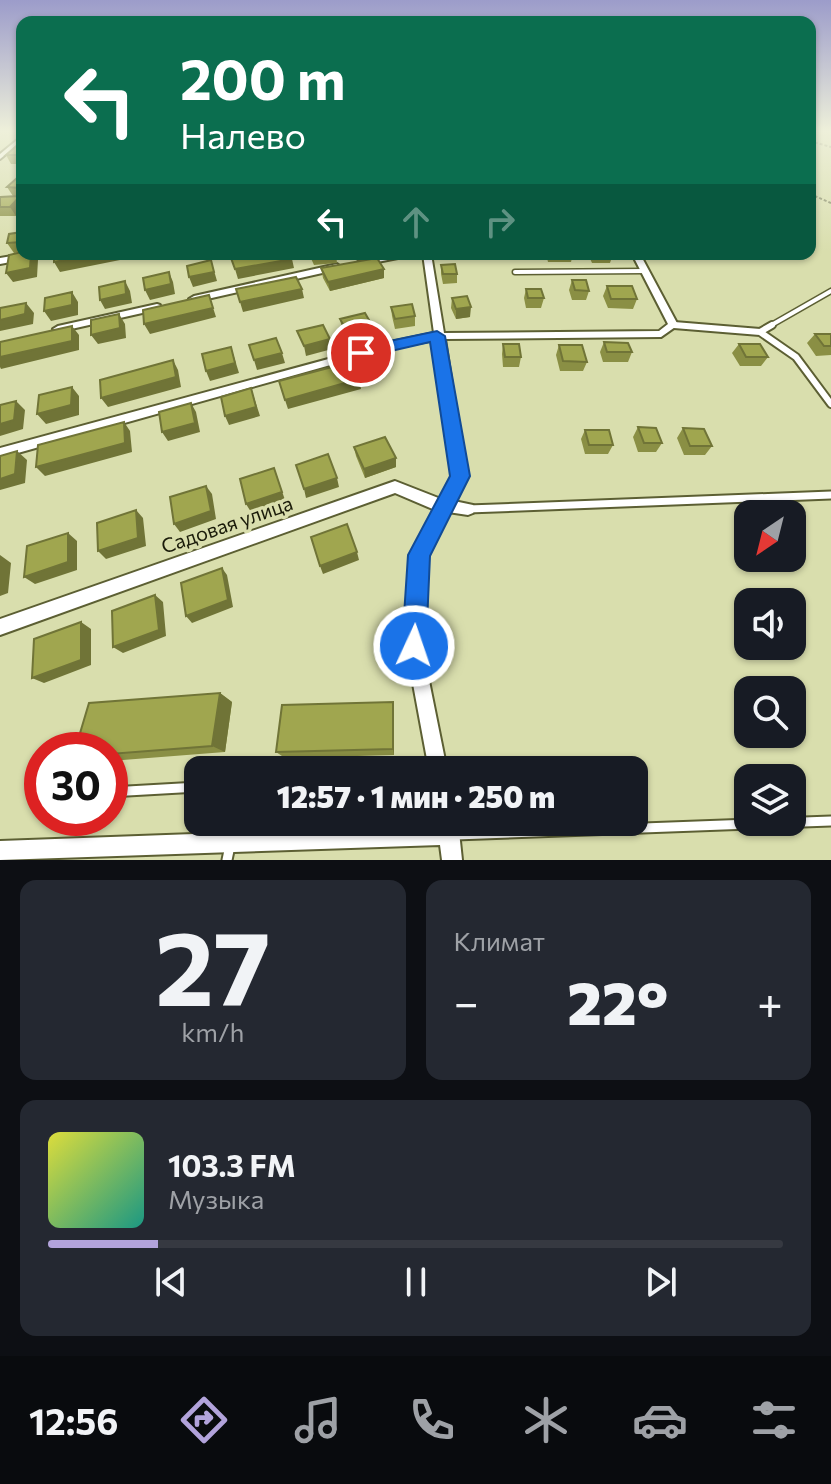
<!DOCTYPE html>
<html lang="ru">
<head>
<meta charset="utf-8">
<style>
  body { margin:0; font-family:Commissioner,sans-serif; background:#242831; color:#f1f3f6; height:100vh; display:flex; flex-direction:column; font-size:30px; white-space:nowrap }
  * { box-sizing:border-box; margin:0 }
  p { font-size:26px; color:#9ea1a6 }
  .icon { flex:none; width:44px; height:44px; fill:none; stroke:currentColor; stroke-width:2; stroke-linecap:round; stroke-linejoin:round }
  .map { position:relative; height:860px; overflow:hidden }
  .side { display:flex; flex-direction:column; gap:20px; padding:20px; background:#0d0f14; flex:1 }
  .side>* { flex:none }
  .guide { position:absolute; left:16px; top:16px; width:800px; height:244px; border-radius:16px; box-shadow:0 2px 6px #0004; background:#0b6e4f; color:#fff; overflow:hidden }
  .needle { width:52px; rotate:215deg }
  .buttons { position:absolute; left:734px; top:500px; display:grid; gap:16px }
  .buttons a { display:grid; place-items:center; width:72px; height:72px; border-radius:16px; background:#171b24; box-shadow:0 2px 6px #0004; font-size:40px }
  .speed { position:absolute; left:24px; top:732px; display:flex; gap:16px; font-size:40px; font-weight:700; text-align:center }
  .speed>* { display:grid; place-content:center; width:104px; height:104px; border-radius:50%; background:#171b24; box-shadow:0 2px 6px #0004; line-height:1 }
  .speed .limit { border:12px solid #d22; background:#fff; color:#111 }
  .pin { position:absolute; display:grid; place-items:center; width:68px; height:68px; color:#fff; margin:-34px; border:4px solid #fff; border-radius:50%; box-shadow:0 2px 8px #0007 }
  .me { position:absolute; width:88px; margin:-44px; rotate:3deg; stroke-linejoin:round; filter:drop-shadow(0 0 6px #0008) }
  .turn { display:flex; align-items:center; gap:28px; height:168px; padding:0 32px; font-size:36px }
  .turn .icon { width:104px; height:104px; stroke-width:2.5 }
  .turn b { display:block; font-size:56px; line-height:68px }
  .lanes { display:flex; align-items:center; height:76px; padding:0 32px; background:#0003; justify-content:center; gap:40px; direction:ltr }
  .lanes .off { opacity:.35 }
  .big { font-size:60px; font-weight:800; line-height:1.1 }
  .side .card { flex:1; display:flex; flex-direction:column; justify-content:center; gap:12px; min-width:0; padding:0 28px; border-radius:16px; background:#242831 }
  .side .dial { align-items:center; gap:0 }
  .dial b { font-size:104px; line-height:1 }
  .song { display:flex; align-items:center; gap:24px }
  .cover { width:96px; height:96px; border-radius:12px; background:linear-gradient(135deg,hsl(60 70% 55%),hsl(170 70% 35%)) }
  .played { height:8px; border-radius:4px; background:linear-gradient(90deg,#b2a3db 15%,#363941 15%) }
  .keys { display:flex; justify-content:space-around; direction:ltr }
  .heat { display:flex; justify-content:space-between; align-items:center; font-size:44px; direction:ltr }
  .side .tiles { flex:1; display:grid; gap:20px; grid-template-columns:1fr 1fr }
  .card:last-child { grid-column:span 2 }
  .trip { position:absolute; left:184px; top:756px; width:464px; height:80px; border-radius:16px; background:#171b24; box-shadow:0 2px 6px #0004; font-weight:800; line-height:80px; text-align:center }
  .tabs { display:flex; height:128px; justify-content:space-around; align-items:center; background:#090b0e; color:#9ea1a6 }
  .tabs .icon { width:56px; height:56px }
  .tabs .current { color:#b2a3db }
  .tabs b { font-size:36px; color:#f1f3f6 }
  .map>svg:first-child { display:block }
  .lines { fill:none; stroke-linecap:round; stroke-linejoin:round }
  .lane-far3-casing { stroke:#5c5f33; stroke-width:7 }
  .lane-far2-casing { stroke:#5c5f33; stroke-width:10 }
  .lane-far1-casing { stroke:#5c5f33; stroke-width:11 }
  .lane-casing { stroke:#5c5f33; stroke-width:13 }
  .street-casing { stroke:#5c5f33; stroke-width:4 }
  .path { stroke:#7e825f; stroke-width:2; stroke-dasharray:3 2; stroke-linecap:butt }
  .lane-far3 { stroke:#fff; stroke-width:4 }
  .lane-far2 { stroke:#fff; stroke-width:6 }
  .lane-far1 { stroke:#fff; stroke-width:7 }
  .lane { stroke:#fff; stroke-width:9 }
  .street { fill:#fff; fill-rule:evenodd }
  .wall { fill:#8a8f44 }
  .shaded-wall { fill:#707437 }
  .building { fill:#a0a64f; stroke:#707437; stroke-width:2 }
  .route { fill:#1a73e8; stroke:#114b97; stroke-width:2 }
  .labels { text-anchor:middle; stroke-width:7; stroke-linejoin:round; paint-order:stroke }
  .street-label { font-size:20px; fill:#1a1b09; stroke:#d9dead }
</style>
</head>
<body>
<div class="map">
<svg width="831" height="860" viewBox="0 0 831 860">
  <rect width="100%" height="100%" fill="#d9dead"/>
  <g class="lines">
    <defs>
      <path id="lane-far3" d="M 515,272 L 646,271
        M 673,325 L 699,327
        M 768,327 L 831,291"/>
      <path id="lane-far2" d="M 674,325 L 760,332 L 772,325
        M 760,332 L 796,357 L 831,404"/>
      <path id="lane-far1" d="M 468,509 L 831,495"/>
      <path id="lane" d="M 110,792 L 198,787
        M 455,835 L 831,821
        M 227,860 L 235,822"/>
      <path id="street" d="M 22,136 L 22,141 L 0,159 L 0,154 Z
        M 24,254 L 42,254 L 38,257 L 0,264 L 0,258 Z
        M 390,254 L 407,254 L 403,257 L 362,265 L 358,262 Z
        M 423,254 L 431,254 L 444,333 L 659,331 L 668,324 L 632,254 L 640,254 L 678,325 L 661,337 L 445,339 L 466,476 L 454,501 L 473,505 L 475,509 L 473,513 L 468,515 L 448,512 L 426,556 L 422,646 L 447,770 L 429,770 L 406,646 L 412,555 L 435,510 L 395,493 L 0,635 L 0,619 L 395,481 L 441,499 L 454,476 L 435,340 L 391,348 L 0,458 L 0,448 L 391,342 L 434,333 Z
        M 337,264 L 341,267 L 340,269 L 194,302 L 189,299 L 194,296 Z
        M 157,304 L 160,305 L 160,309 L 58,332 L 53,329 L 58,326 Z
        M 438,822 L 458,822 L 462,860 L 442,860 L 440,845 L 0,860 L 0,841 L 439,825 Z"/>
    </defs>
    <use href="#lane-far3" class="lane-far3-casing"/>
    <use href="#lane-far2" class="lane-far2-casing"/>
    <use href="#lane-far1" class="lane-far1-casing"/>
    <use href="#lane" class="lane-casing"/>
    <use href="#street" class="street-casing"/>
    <path class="path" d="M 810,141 L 831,147
      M 810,194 L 831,203"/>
    <use href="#lane-far3" class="lane-far3"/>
    <use href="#lane-far2" class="lane-far2"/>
    <use href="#lane-far1" class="lane-far1"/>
    <use href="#lane" class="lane"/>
    <use href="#street" class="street"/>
  </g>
  <path class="wall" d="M 22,141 L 22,164 L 11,164 L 6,155 Z
    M 22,178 L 16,216 L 0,216 L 0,197 L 13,196 L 7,187 Z
    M 22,232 L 22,252 L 14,253 L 7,243 Z
    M 309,254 L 336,254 L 337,263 L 314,265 Z
    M 506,254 L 520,254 L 520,255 L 507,256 Z
    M 546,254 L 573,254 L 571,262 L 548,262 Z
    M 588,254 L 613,254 L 610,263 L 592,263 Z
    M 649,254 L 676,254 L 674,259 L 653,259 Z
    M 441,265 L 457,274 L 457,283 L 443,284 L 441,274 Z
    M 321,268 L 384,269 L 384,278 L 330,291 L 323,278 Z
    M 572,280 L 589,291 L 586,300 L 572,300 L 569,290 Z
    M 607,286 L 637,299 L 633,309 L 608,308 L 603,296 Z
    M 526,289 L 544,298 L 541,308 L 526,308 L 524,298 Z
    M 452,298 L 470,317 L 456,319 L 451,308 Z
    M 391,307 L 415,316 L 415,326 L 395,329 L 392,316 Z
    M 340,319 L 373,327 L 374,336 L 349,343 L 342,329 Z
    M 815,334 L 831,334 L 831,355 L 816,356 L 807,343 Z
    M 604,342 L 632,352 L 628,362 L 603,362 L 600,352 Z
    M 503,344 L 521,357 L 519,367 L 503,367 L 502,354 Z
    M 739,344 L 768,357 L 761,366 L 740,366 L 732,353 Z
    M 559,345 L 587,362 L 583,371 L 560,371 L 556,355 Z
    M 638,427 L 662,443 L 656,452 L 638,452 L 633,437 Z
    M 683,428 L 712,446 L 705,455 L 684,455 L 677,438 Z
    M 585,430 L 613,445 L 608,454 L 585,454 L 581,439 Z
    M 354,447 L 396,458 L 396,467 L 365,478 L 356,456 Z
    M 220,693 L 232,702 L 225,752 L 110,761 L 110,750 Z
    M 394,711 L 394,755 L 285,758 L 276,752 Z"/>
  <path class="shaded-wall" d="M 22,194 L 22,210 L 16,216 L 10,207 Z
    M 31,254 L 34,254 L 38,260 L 37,277 L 13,282 L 6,273 Z
    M 97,254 L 119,254 L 120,260 L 60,272 L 54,262 Z
    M 292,259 L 294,268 L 238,279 L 235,269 Z
    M 211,260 L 217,281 L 193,287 L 189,277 Z
    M 384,269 L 384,278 L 330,291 L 328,282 Z
    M 169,272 L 173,282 L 175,294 L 150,300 L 145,290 Z
    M 125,281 L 130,291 L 132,303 L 105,309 L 100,300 Z
    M 302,289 L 304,298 L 243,312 L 240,302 Z
    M 72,292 L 78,302 L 78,315 L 51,321 L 44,311 Z
    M 209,295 L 216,317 L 150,334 L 144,324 Z
    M 26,303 L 34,313 L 33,324 L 0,331 L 0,320 Z
    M 471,307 L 470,317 L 456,319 L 456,309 Z
    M 119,314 L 125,324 L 126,338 L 98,344 L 91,335 Z
    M 72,326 L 79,335 L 79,350 L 1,369 L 0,367 L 0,357 Z
    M 373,327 L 374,336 L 349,343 L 348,333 Z
    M 330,339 L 332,349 L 306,356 L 304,346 Z
    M 231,347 L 239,373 L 210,381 L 206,371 Z
    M 282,353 L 285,363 L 257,370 L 254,360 Z
    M 173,360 L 178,370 L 181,387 L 108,407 L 101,398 Z
    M 359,379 L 361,389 L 288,409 L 285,400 Z
    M 72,387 L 79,396 L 79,415 L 46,424 L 37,414 Z
    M 251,388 L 260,416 L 229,425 L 225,416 Z
    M 16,401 L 25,410 L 23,429 L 0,436 L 0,424 Z
    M 191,403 L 196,412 L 200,432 L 168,441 L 162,432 Z
    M 124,422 L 130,431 L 132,452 L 45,476 L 36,467 Z
    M 17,451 L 27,460 L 25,483 L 0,490 L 0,479 Z
    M 396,458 L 396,467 L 365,478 L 364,469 Z
    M 274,468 L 285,500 L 251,512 L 246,504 Z
    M 337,478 L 339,487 L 306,498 L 304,489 Z
    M 206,486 L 212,494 L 216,519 L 180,532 L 174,524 Z
    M 136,510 L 143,518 L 146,546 L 106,559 L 98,551 Z
    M 68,533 L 77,541 L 77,570 L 35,584 L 24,577 Z
    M 357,552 L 359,560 L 323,574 L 320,566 Z
    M 0,555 L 11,563 L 8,593 L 0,596 Z
    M 222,568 L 227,575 L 233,607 L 192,623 L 186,616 Z
    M 155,595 L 163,602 L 166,636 L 123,653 L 113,647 Z
    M 81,622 L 91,629 L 91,665 L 44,683 L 32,678 Z
    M 220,693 L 232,702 L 225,752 L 212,746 Z
    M 393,702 L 394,711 L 394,755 L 393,749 Z"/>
  <path class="building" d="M 22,141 L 22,155 L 6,155 Z
    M 17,178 L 22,178 L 22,194 L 10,207 L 0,207 L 0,197 L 18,196 L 19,188 L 7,187 Z
    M 22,232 L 22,242 L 7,243 L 9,234 Z
    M 22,252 L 22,254 L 31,254 L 30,268 L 6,273 L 9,255 Z
    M 54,254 L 97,254 L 54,262 Z
    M 254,254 L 290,254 L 292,259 L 235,269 L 231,258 Z
    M 377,258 L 384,269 L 328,282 L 321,268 Z
    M 211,260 L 214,272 L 189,277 L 187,266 Z
    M 455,264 L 457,274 L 443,274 L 441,265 Z
    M 169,272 L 171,284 L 145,290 L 143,278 Z
    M 296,277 L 302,289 L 240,302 L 236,289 Z
    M 572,280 L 586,280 L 589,291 L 575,290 Z
    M 125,281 L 126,294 L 100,300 L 99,287 Z
    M 607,286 L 632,286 L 637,299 L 611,299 Z
    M 526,289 L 541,289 L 544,298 L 528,298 Z
    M 72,292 L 72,305 L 44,311 L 45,298 Z
    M 209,295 L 213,308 L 144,324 L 143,310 Z
    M 467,296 L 471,307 L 456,309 L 452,298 Z
    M 26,303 L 25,314 L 0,320 L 0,308 Z
    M 412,304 L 415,316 L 395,319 L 391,307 Z
    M 365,313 L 373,327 L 348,333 L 340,319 Z
    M 119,314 L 120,328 L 91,335 L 91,320 Z
    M 323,325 L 330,339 L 304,346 L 297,331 Z
    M 72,326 L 72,341 L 0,357 L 0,342 Z
    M 815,334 L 831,334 L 831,346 L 824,346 Z
    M 276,338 L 282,353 L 254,360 L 249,345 Z
    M 604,342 L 628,343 L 632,352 L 607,352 Z
    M 503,344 L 519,344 L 521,357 L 505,357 Z
    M 739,344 L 760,344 L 768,357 L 746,357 Z
    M 559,345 L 582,345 L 587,362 L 563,361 Z
    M 231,347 L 235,363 L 206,371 L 202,354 Z
    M 173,360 L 176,377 L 101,398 L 100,380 Z
    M 351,362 L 359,379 L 285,400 L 279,381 Z
    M 72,387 L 71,405 L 37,414 L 39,395 Z
    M 251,388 L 256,407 L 225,416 L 221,397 Z
    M 16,401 L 14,420 L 0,424 L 0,405 Z
    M 191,403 L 195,423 L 162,432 L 159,412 Z
    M 124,422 L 125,443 L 36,467 L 38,445 Z
    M 638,427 L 656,428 L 662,443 L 644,443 Z
    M 683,428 L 704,429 L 712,446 L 690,446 Z
    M 585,430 L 609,430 L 613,445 L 589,445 Z
    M 385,437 L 396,458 L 364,469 L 354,447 Z
    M 17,451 L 15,474 L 0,479 L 0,456 Z
    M 328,454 L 337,478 L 304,489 L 296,465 Z
    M 274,468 L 282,492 L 246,504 L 240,479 Z
    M 206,486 L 211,511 L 174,524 L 170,497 Z
    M 136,510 L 138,538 L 98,551 L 97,523 Z
    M 347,524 L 357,552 L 320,566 L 311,537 Z
    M 68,533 L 68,562 L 24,577 L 27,546 Z
    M 222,568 L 228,600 L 186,616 L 181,583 Z
    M 155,595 L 159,630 L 113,647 L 112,611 Z
    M 81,622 L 81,660 L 32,678 L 34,639 Z
    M 220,693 L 212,746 L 110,754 L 110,750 L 75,750 L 89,703 Z
    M 393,702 L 393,749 L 276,752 L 282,705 Z"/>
  <linearGradient id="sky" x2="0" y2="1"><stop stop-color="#9c9cca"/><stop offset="0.52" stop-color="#eef0da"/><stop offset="1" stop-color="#eef0da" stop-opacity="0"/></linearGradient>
  <rect width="831" height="252" fill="url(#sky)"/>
  <path class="route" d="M 437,331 L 445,336 L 470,476 L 430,556 L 426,646 L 423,655 L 414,658 L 406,655 L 402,646 L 408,555 L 450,476 L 430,342 L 361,358 L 353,353 L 361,347 Z"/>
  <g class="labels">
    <g class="street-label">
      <text transform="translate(227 525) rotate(-19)" y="7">Садовая улица</text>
    </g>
  </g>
</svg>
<div class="buttons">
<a><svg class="needle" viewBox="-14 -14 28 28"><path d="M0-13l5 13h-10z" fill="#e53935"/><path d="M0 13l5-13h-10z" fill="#9ea1a6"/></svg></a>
<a><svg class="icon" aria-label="sound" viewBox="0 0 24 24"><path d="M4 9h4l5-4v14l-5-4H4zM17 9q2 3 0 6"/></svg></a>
<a><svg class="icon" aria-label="search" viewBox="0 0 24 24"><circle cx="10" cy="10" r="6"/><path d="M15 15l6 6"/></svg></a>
<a><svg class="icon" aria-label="layers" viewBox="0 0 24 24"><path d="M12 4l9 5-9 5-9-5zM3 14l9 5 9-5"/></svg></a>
</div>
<div class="speed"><div class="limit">30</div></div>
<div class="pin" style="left:361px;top:353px;background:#d93025"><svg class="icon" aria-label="arrive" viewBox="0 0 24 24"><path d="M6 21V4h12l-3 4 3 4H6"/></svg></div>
<svg class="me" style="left:414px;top:646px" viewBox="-20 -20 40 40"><circle r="17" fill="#1a73e8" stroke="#fff" stroke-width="3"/><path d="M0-11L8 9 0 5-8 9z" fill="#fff"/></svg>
<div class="trip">12:57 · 1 мин · 250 m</div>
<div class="guide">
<div class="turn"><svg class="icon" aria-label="left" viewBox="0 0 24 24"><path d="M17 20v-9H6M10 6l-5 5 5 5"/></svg><div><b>200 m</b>Налево</div></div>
<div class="lanes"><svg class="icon" aria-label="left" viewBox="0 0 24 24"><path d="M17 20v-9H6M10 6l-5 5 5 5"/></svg><svg class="icon off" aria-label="ahead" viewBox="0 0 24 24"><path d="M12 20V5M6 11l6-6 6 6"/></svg><svg class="icon off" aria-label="right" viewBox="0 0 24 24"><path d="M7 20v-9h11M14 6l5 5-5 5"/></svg></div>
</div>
</div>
<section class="side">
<div class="tiles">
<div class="card dial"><b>27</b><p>km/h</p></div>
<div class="card"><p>Климат</p>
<div class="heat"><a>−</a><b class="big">22°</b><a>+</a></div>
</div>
<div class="card">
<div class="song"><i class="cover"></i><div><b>103.3 FM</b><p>Музыка</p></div></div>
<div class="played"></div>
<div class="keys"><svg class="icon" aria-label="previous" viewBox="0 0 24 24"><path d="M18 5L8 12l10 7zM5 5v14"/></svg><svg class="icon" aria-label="pause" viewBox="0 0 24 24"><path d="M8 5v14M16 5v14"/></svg><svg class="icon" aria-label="next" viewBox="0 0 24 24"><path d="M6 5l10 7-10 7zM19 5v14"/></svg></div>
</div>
</div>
</section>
<nav class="tabs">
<b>12:56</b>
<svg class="icon current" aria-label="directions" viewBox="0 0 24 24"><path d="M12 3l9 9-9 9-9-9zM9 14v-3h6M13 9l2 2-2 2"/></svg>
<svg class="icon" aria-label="music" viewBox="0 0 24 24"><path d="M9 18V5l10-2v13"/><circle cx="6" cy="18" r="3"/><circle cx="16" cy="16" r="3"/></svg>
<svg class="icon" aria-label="phone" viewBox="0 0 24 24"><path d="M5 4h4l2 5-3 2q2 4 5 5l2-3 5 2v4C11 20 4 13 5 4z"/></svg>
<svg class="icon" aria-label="climate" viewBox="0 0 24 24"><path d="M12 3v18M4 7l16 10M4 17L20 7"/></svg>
<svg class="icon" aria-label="car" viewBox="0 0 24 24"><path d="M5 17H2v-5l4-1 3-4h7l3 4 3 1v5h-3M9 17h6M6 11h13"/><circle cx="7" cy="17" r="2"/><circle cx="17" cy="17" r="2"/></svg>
<svg class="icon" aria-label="filters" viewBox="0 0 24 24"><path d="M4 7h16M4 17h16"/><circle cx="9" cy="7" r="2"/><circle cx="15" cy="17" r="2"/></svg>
</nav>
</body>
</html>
